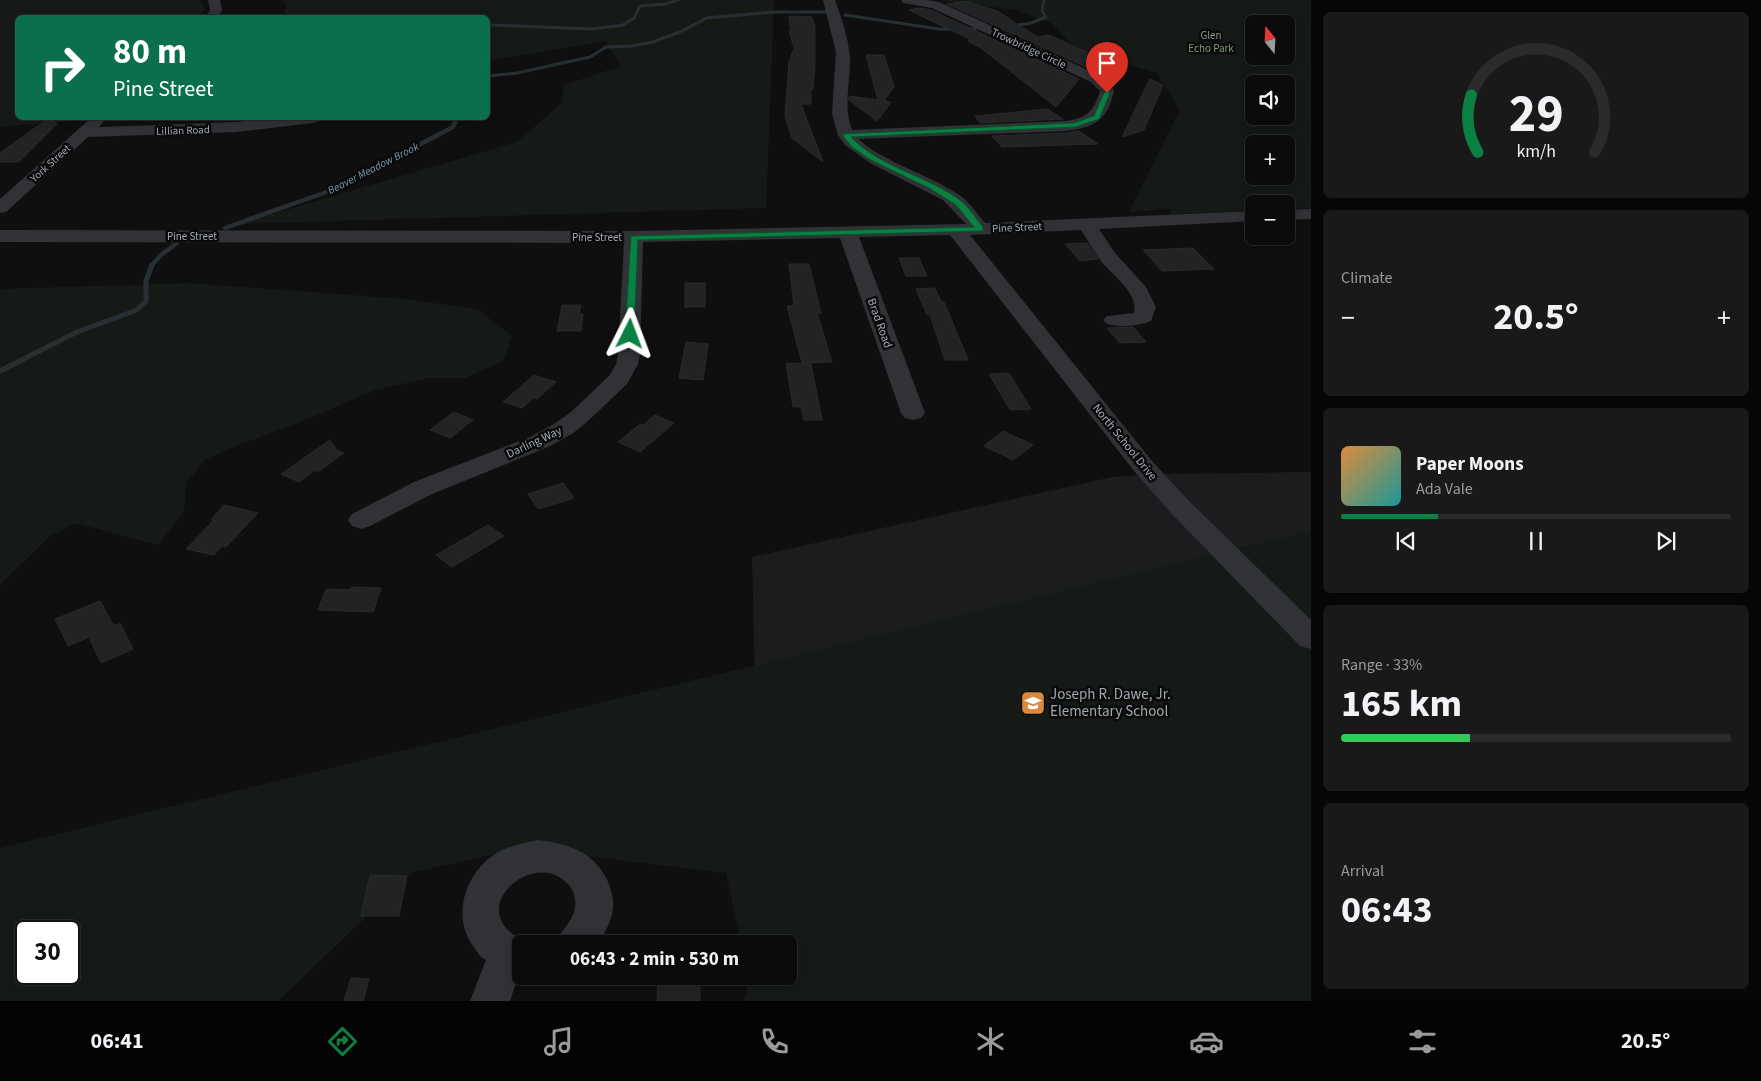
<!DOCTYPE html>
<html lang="en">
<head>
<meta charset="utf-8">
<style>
  body { margin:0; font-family:"Source Sans 3",sans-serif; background:#19191a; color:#f1f3f6; height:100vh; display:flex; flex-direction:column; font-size:19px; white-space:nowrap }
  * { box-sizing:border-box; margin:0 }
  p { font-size:16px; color:#9a9b9d }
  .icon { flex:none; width:28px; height:28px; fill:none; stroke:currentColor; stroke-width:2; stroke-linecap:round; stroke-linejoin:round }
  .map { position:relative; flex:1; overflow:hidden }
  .details { display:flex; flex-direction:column; gap:12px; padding:12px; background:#060607; width:450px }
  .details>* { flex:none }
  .hud { position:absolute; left:15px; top:15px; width:475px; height:105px; border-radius:8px; box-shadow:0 2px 12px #0003,0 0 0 1px #2b2b2d; background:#0b6e4f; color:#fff; overflow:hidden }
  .needle { width:32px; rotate:342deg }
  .fabs { position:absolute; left:1245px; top:15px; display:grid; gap:10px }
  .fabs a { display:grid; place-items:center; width:50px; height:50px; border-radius:8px; background:#0b0b0c; box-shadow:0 2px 12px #0003,0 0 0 1px #2b2b2d; font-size:25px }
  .speed { position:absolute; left:15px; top:920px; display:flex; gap:10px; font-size:25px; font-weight:700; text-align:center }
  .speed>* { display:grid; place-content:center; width:65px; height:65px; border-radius:50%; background:#0b0b0c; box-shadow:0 2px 12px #0003,0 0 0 1px #2b2b2d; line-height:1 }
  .speed .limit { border:2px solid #111; border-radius:8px; background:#fff; color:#111 }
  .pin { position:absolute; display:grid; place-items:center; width:42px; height:42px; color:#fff; margin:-51px -21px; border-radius:50% 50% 50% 0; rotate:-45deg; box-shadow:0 0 5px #0007 }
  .pin .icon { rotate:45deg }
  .me { position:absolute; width:55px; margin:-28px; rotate:3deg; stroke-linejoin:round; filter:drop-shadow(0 0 4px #0008) }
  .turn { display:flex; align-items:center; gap:18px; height:105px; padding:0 15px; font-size:22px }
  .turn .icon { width:65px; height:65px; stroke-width:2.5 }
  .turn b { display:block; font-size:35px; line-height:42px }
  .big { font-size:38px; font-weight:700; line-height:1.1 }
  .details .card { flex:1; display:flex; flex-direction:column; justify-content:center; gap:8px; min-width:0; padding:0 18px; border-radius:8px; background:#19191a }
  .details .dial { align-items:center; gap:0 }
  .dial svg { height:130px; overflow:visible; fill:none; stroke:#2b2b2d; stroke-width:7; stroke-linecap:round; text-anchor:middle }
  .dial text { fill:#f1f3f6; stroke:none }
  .song { display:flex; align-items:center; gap:15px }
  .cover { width:60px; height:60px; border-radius:8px; background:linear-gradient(135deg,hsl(30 70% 55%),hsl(180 70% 35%)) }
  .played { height:5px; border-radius:2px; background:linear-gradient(90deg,#0b8043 25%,#2b2b2d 25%) }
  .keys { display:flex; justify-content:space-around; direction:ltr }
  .heat { display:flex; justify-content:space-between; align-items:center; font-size:28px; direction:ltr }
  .charge { height:8px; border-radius:4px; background:linear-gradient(90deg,#34c759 33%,#2b2b2d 0) }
  .trip { position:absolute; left:512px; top:935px; width:285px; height:50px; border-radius:8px; background:#0b0b0c; box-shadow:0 2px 12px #0003,0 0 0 1px #2b2b2d; font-weight:700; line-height:50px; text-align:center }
  .tabs { display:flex; height:80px; justify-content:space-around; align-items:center; background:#040405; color:#9a9b9d }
  .tabs .icon { width:35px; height:35px }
  .tabs .current { color:#0b8043 }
  .tabs b { font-size:22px; color:#f1f3f6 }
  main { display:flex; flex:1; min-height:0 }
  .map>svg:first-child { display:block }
  .built { fill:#1b1c1d }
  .green { fill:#161a16; fill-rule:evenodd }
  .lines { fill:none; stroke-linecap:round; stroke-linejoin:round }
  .stream-far2 { stroke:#272f32; stroke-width:3 }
  .stream-far1 { stroke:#272f32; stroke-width:4.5 }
  .stream { stroke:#272f32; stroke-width:5 }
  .building { fill:#222324; stroke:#292a2c }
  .minor { fill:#313235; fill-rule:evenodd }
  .route { fill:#0b8043; stroke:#07532c }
  .labels { text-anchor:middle; stroke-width:5; stroke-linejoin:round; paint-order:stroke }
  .far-park-label { font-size:11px; fill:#7f997b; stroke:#0a0a0b }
  .far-street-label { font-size:11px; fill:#a2a9b0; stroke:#0a0a0b }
  .far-water-label { font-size:11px; font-style:italic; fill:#7c9ba7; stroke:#0a0a0b }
  .street-label { font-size:12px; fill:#a2a9b0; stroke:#0a0a0b }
  .near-poi-label { font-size:15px; fill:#a2a9b0; stroke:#0a0a0b; text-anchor:start }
</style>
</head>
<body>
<main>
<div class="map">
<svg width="1311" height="1001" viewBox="0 0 1311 1001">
  <rect width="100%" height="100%" fill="#0f0f10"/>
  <path class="built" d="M 1311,472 L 1311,1001 L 789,976 L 789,944 L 759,849 L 752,557 L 1112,477 L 1161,474 Z"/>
  <path class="green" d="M 0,0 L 200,0 L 206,9 L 197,17 L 18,18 L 18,118 L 85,118 L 82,120 L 0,127 Z
    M 282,0 L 774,0 L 766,208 L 239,224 L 517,142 L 562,103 L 564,85 L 621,66 L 606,41 L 488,61 L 488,18 L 283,17 L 287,5 Z
    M 938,0 L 1311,0 L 1311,208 L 1286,209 L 1286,204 L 1254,204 L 1254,211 L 1170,214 L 1171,209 L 1129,212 L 1180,110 L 1157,73 L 1076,49 L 1051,23 L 1016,10 ZM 1254,24 L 1286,24 L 1286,56 L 1254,56 ZM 1254,84 L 1286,84 L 1286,116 L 1254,116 ZM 1254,144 L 1286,144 L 1286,176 L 1254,176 Z
    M 190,283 L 404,299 L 477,309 L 512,336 L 503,361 L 465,378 L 427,378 L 373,391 L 303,421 L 241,444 L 206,459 L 186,483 L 184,512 L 158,545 L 76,523 L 49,537 L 0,585 L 0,289 Z
    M 1311,531 L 1311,1001 L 743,1001 L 749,981 L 748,976 L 789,976 L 789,944 L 741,944 L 726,873 L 520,848 L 412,873 L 278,1001 L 0,1001 L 0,848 ZM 26,931 L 69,931 L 69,974 L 26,974 Z"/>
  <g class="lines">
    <path class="stream-far2" d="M 845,15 L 939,29 L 975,29
      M 488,25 L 592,29 L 623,25 L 634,18 L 640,6 L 665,4 L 678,0
      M 1012,26 L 1031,23 L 1046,17 L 1042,11 L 1044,0
      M 488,76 L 517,73 L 590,57 L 606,47 L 632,46 L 653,42 L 682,31 L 707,18 L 773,12 L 827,12"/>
    <path class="stream-far1" d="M 225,228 L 335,189 L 453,127 L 457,118
      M 151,266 L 161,255 L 177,243"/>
    <path class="stream" d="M 0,371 L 77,332 L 137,310 L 146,301 L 146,281 L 152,265"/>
  </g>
  <path class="building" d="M 966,1 L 997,11 L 1038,37 L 1049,35 L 1097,57 L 1088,68 L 947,4 Z
    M 920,8 L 931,10 L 1079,79 L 1056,107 L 981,48 L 968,41 L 972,40 L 909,10 Z
    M 789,16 L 812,17 L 815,27 L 815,65 L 813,89 L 811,89 L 811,104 L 801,104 L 823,162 L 792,138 L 785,116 L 789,62 L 794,48 L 789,31 L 791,31 Z
    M 866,55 L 884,55 L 894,87 L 884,101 L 891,102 L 877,121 L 849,100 L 849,96 L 878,100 Z
    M 1150,79 L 1163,85 L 1144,130 L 1122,137 Z
    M 1048,109 L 1063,119 L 980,123 L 975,116 Z
    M 49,118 L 57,124 L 19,162 L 0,162 L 0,153 Z
    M 1079,131 L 1098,144 L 1002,147 L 992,136 L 1066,133 Z
    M 1087,243 L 1098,259 L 1080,261 L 1065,244 Z
    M 1193,248 L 1214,269 L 1162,271 L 1143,250 Z
    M 899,258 L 919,258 L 927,276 L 906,276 Z
    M 789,264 L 809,264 L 821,313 L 817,313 L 832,362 L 802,363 L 787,306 L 794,306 Z
    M 685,283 L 705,283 L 705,307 L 685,307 Z
    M 935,288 L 941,302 L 944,302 L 968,360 L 945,360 L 930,315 L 927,315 L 916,289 Z
    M 562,305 L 581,305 L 579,314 L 583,314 L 581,331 L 557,331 Z
    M 1133,327 L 1146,342 L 1120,343 L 1107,328 Z
    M 686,342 L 708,344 L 703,380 L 679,378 Z
    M 786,363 L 811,364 L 822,420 L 804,420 L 801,407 L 793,407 Z
    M 1009,373 L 1031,409 L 1010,410 L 989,374 Z
    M 534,375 L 556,382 L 537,399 L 534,398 L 522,408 L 503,402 Z
    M 454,412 L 473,420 L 450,438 L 430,430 Z
    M 655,415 L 674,423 L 640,452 L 618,442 L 640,424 L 643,425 Z
    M 1003,431 L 1033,445 L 1013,460 L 984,446 Z
    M 330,440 L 337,450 L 344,453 L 318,472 L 315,470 L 299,482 L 281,474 Z
    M 563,483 L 574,498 L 538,509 L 528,494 Z
    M 224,505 L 258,513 L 226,547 L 222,546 L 214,555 L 186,549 L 214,520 L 211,520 Z
    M 488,525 L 504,536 L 452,567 L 436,555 Z
    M 352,587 L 381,588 L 373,612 L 318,610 L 326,589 L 351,590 Z
    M 100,601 L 114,626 L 120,623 L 133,649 L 101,663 L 89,637 L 68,646 L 55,619 Z
    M 370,875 L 407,876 L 399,916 L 361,916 Z
    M 658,976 L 700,976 L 700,1001 L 657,1001 Z
    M 351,978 L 369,979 L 363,1001 L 344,1001 Z"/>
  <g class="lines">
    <path class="minor" d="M 208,0 L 220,0 L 222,10 L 218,18 L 205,18 L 210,10 Z
      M 823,0 L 835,0 C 842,20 849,39 850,60 C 850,84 843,107 852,130 L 1066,121 C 1087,118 1094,111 1100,91 L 1091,82 L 932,8 L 903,3 L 901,0 L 927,0 L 939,2 L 1101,76 L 1110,83 L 1114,91 C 1107,121 1095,127 1066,131 L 858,139 C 887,164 924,172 956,193 C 968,200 976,212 985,223 L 1254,211 L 1254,221 L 1099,229 L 1115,253 L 1146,287 L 1156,307 L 1151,321 C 1137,326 1121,328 1107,324 L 1103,320 L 1107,316 L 1134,313 C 1139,293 1112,275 1101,261 C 1093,251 1088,240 1081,230 L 970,235 L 1152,461 L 1189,501 L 1311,620 L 1311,649 L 1300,646 L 1171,513 L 1134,471 L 950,235 L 859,237 L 925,413 L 921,418 L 913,420 L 905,418 L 901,413 L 840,238 L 643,242 L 640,354 L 638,364 L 627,384 L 587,422 L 572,434 L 548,447 L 432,494 L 370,526 L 361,529 L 352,526 L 348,520 L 352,514 L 414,482 L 530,437 L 554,424 L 571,412 L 610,375 L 616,364 L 618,354 L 624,243 L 0,242 L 0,230 L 634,231 L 966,224 L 943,200 L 870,163 L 845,145 L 838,135 L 832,114 L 836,52 Z
      M 91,118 L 101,118 L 104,121 L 99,127 L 236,122 L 277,118 L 321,118 L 318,121 L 313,123 L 236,132 L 88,137 L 6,212 L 0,213 L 0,199 Z
      M 1311,209 L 1311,219 L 1286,220 L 1286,210 Z
      M 538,840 C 552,842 566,844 579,851 C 599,860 615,886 613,908 C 612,920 605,933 598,944 L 555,944 C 560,931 574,920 575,908 C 576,898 574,890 567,883 C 536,851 475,899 509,931 C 514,937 525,940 532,944 L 521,944 L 521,976 L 515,986 L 510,1001 L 470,1001 L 486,960 C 480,957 477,952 473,946 C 454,920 462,884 485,862 C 499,848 519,844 538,840 Z"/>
  </g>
  <path class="route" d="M 1107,91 L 1110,93 L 1099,119 L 1075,127 L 851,137 C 880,168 927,175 961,201 C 969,207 976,219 983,227 L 983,231 L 638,240 L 634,334 L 630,337 L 625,334 L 631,236 L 974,227 L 956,205 L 929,188 L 871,160 L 852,147 L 843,136 L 843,134 L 1074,123 L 1094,116 L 1104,93 Z"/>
  <defs>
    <symbol id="school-square" viewBox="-11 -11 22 22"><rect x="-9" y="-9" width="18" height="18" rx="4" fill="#da893d" stroke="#0a0a0b"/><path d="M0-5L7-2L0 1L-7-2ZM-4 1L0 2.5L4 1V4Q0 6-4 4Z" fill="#fff"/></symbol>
  </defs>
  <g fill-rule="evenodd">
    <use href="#school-square" x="1019" y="689" width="28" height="28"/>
  </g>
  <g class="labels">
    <g class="far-park-label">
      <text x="1211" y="39">Glen<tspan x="1211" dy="13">Echo Park</tspan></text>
    </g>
    <g class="far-street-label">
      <text transform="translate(1029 48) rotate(25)" y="4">Trowbridge Circle</text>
      <text transform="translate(183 130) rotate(-2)" y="4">Lillian Road</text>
      <text transform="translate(50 163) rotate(-42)" y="4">York Street</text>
      <text transform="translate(1017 227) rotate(-3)" y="4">Pine Street</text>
      <text x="192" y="240">Pine Street</text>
      <text x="597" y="241">Pine Street</text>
    </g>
    <g class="far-water-label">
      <text transform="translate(373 168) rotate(-27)" y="4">Beaver Meadow Brook</text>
    </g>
    <g class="street-label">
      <text transform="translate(880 323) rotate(70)" y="4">Brad Road</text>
      <text transform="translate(534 442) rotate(-25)" y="4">Darling Way</text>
      <text transform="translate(1125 442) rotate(51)" y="4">North School Drive</text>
    </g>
    <g class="near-poi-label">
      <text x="1050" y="699">Joseph R. Dawe, Jr.<tspan x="1050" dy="17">Elementary School</tspan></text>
    </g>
  </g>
</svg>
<div class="fabs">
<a><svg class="needle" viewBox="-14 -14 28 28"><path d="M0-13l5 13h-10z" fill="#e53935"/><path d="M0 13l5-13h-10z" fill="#9a9b9d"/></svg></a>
<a><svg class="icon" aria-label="sound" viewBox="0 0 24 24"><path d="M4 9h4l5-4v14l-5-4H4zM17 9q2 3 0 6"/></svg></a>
<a>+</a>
<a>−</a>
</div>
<div class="speed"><div class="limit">30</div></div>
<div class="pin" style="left:1107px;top:93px;background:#d93025"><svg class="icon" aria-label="arrive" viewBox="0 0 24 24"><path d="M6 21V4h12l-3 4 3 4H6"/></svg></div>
<svg class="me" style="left:630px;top:334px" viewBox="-20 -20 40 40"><path d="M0-17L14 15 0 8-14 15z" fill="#0b8043" stroke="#fff" stroke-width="4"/></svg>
<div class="trip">06:43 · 2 min · 530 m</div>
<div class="hud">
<div class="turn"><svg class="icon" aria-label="right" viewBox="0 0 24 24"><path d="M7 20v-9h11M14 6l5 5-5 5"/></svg><div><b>80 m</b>Pine Street</div></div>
</div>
</div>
<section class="details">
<div class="card dial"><svg viewBox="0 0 100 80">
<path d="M14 69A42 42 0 1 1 86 69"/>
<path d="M14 69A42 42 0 0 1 10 34" stroke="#0b8043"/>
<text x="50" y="56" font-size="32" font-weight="700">29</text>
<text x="50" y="72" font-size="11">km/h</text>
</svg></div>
<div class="card"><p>Climate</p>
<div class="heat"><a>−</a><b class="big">20.5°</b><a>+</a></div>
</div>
<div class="card">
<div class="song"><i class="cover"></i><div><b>Paper Moons</b><p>Ada Vale</p></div></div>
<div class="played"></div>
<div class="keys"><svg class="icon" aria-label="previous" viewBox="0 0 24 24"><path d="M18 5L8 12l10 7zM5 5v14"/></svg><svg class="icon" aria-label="pause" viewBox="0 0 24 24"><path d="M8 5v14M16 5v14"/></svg><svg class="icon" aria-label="next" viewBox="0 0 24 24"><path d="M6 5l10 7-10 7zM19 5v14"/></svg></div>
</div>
<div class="card"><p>Range · 33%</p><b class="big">165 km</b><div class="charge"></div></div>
<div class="card"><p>Arrival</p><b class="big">06:43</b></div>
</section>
</main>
<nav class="tabs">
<b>06:41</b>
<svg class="icon current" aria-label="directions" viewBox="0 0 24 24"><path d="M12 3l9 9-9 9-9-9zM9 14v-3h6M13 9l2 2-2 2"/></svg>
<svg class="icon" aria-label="music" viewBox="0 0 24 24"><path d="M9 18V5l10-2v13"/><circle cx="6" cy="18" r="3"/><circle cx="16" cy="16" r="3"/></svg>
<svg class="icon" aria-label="phone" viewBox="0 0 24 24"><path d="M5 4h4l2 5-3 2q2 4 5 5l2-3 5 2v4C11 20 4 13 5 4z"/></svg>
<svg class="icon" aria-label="climate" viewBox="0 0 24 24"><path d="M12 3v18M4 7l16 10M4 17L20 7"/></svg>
<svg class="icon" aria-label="car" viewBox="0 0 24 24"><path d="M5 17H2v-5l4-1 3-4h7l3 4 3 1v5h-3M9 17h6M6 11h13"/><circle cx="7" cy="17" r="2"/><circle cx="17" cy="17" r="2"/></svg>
<svg class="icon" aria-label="filters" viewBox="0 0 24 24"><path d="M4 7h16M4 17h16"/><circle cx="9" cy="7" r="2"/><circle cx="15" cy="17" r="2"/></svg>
<b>20.5°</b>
</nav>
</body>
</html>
